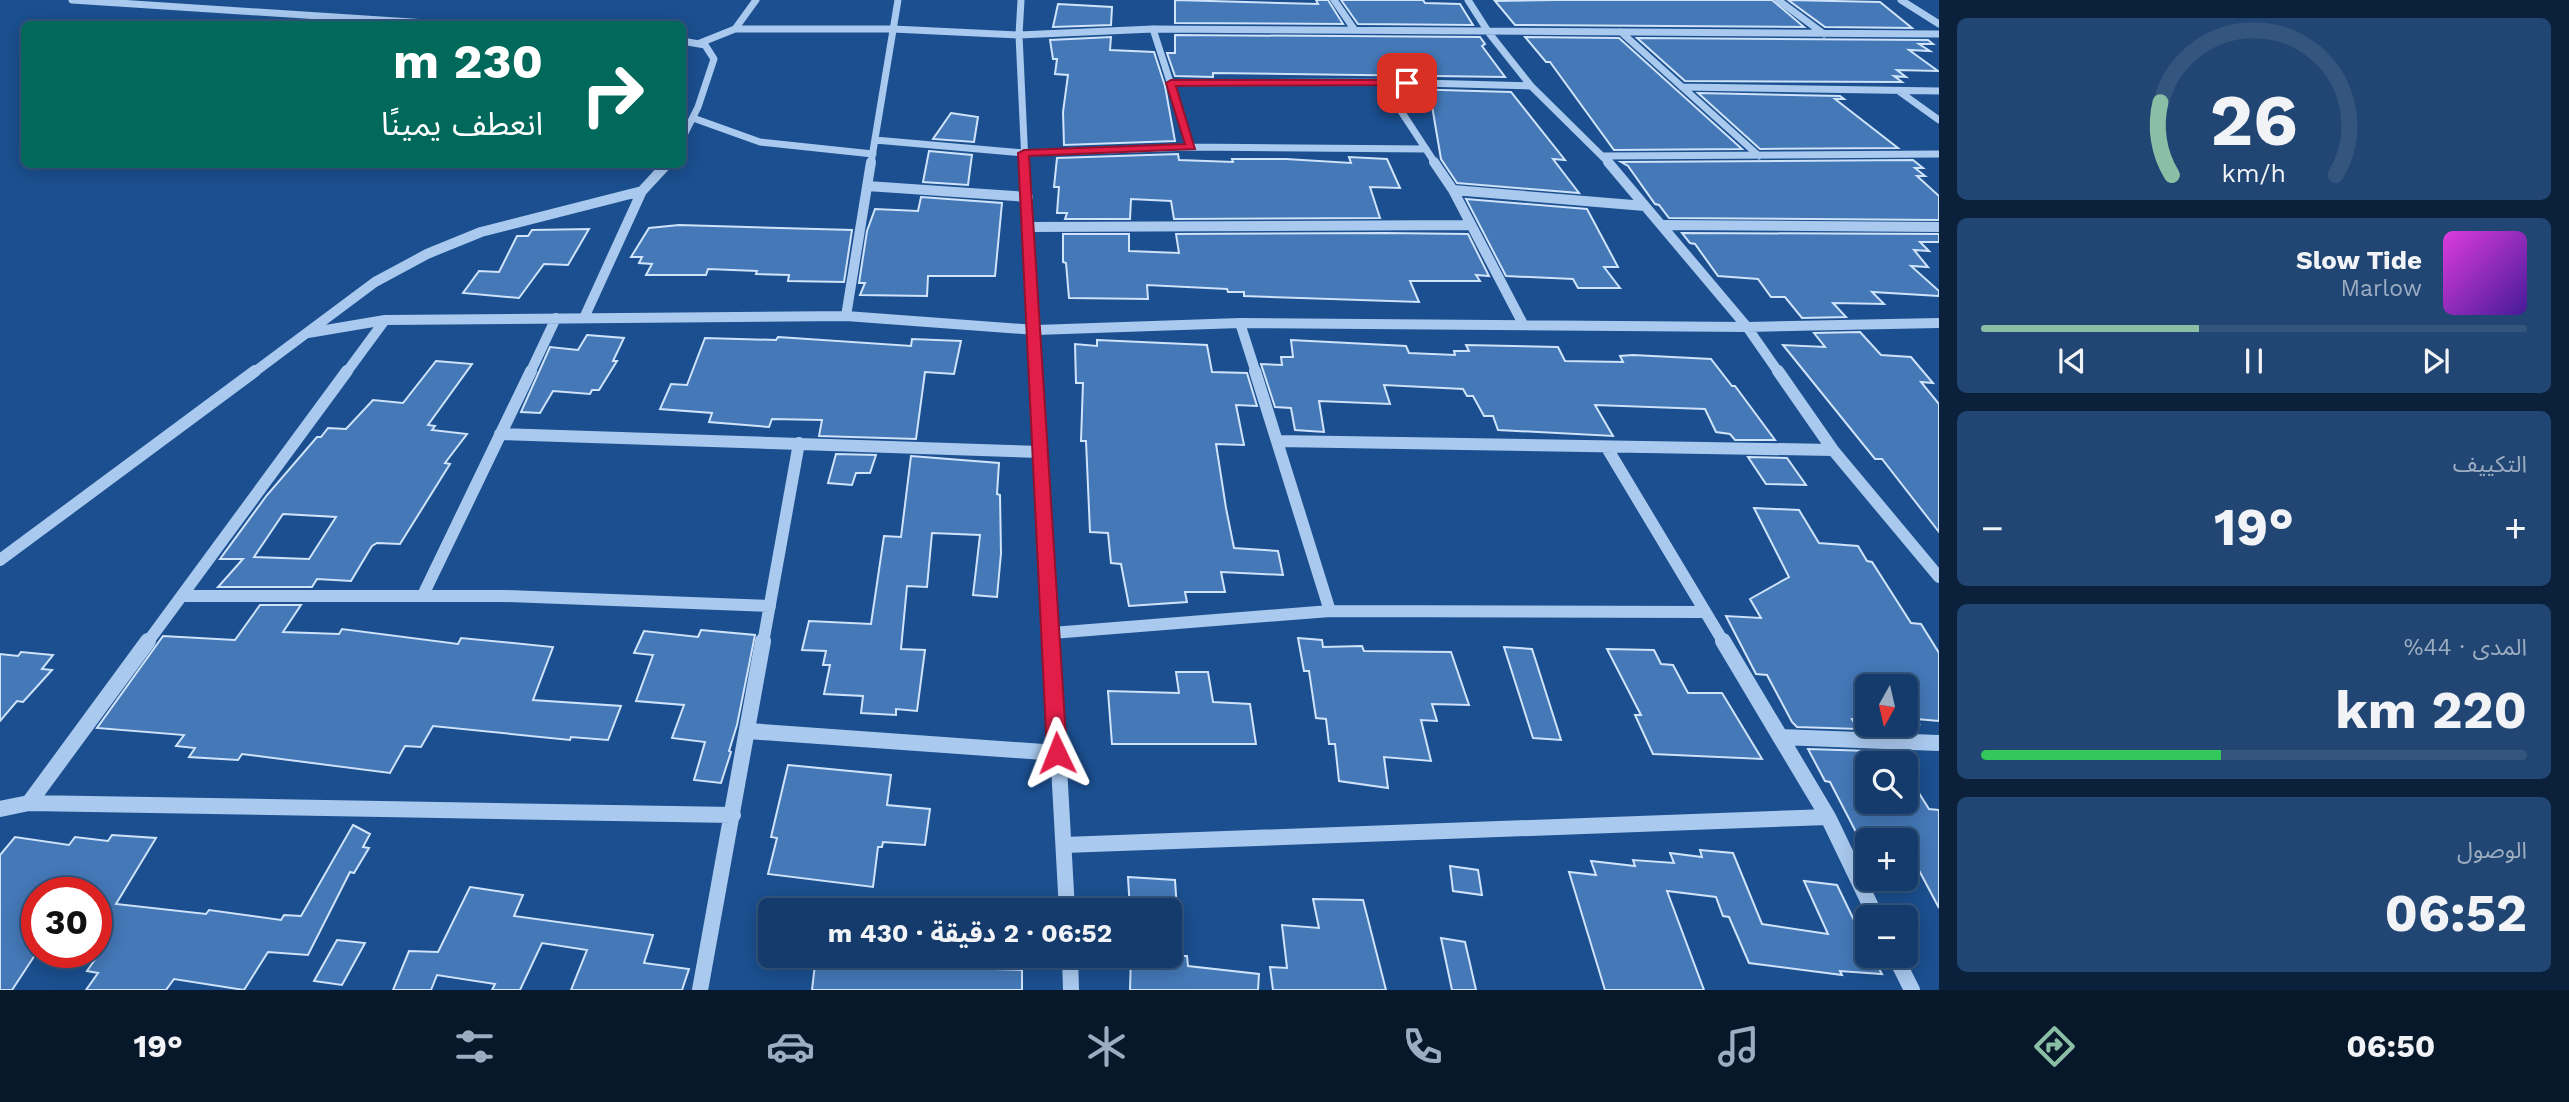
<!DOCTYPE html>
<html lang="ar">
<head>
<meta charset="utf-8">
<style>
  body { margin:0; font-family:"Work Sans","Noto Sans Arabic",sans-serif; background:#214673; color:#f1f3f6; direction:rtl; height:100vh; display:flex; flex-direction:column; font-size:26px; white-space:nowrap }
  * { box-sizing:border-box; margin:0 }
  p { font-size:23px; color:#9dadc1 }
  .icon { flex:none; width:38px; height:38px; fill:none; stroke:currentColor; stroke-width:2; stroke-linecap:round; stroke-linejoin:round }
  .map { position:relative; flex:1; overflow:hidden; direction:ltr }
  .details { display:flex; flex-direction:column; gap:18px; padding:18px; background:#0b203b; width:630px }
  .details>* { flex:none }
  .top-card { position:absolute; left:21px; top:21px; width:665px; height:147px; border-radius:10px; box-shadow:0 4px 18px #0003,0 0 0 2px #33557e; direction:rtl; background:#00695c; color:#fff; overflow:hidden }
  .needle { width:46px; rotate:188deg }
  .tools { position:absolute; left:1855px; top:674px; display:grid; gap:14px }
  .tools a { display:grid; place-items:center; width:63px; height:63px; border-radius:10px; background:#143b6b; box-shadow:0 4px 18px #0003,0 0 0 2px #33557e; font-size:35px }
  .speed { position:absolute; left:21px; top:877px; display:flex; gap:14px; font-size:35px; font-weight:700; text-align:center }
  .speed>* { display:grid; place-content:center; width:91px; height:91px; border-radius:50%; background:#143b6b; box-shadow:0 4px 18px #0003,0 0 0 2px #33557e; line-height:1 }
  .speed .limit { border:10px solid #d22; background:#fff; color:#111 }
  .pin { position:absolute; display:grid; place-items:center; width:60px; height:60px; color:#fff; margin:-30px; border-radius:14px; box-shadow:0 4px 10px #0006 }
  .me { position:absolute; width:77px; margin:-38px; rotate:358deg; stroke-linejoin:round; filter:drop-shadow(0 0 5px #0008) }
  .turn { display:flex; align-items:center; gap:24px; height:147px; padding:0 28px; font-size:32px }
  .turn .icon { width:91px; height:91px; stroke-width:2.5 }
  .turn b { display:block; font-size:49px; line-height:60px }
  .big { font-size:52px; font-weight:700; line-height:1.1 }
  .details .tile { flex:1; display:flex; flex-direction:column; justify-content:center; gap:10px; min-width:0; padding:0 24px; border-radius:10px; background:#214673 }
  .details .dial { align-items:center; gap:0 }
  .dial svg { height:182px; overflow:visible; fill:none; stroke:#33557e; stroke-width:7; stroke-linecap:round; text-anchor:middle }
  .dial text { fill:#f1f3f6; stroke:none }
  .song { display:flex; align-items:center; gap:21px }
  .cover { width:84px; height:84px; border-radius:10px; background:linear-gradient(135deg,hsl(300 70% 55%),hsl(260 70% 35%)) }
  .played { height:7px; border-radius:4px; background:linear-gradient(90deg,#8abfa5 40%,#33557e 40%) }
  .keys { display:flex; justify-content:space-around; direction:ltr }
  .heat { display:flex; justify-content:space-between; align-items:center; font-size:38px; direction:ltr }
  .charge { height:10px; border-radius:5px; background:linear-gradient(90deg,#34c759 44%,#33557e 0) }
  .trip { position:absolute; left:758px; top:898px; width:424px; height:70px; border-radius:10px; background:#143b6b; box-shadow:0 4px 18px #0003,0 0 0 2px #33557e; font-weight:700; line-height:70px; text-align:center; direction:rtl }
  .menu { display:flex; height:112px; justify-content:space-around; align-items:center; background:#08182b; color:#9dadc1 }
  .menu .icon { width:49px; height:49px }
  .menu .active { color:#8abfa5 }
  .menu b { font-size:32px; color:#f1f3f6 }
  main { display:flex; flex:1; min-height:0 }
  .map>svg:first-child { display:block }
  .building { fill:#4478b7; stroke:#cfe3fa; stroke-width:2; fill-rule:evenodd }
  .lines { fill:none; stroke-linecap:round; stroke-linejoin:round }
  .minor-far3 { stroke:#a9c9ee; stroke-width:7 }
  .minor-far2 { stroke:#a9c9ee; stroke-width:10 }
  .minor-far1 { stroke:#a9c9ee; stroke-width:12 }
  .minor { stroke:#a9c9ee; stroke-width:16 }
  .route { fill:#e11d48; stroke:#92132f; stroke-width:2 }
</style>
</head>
<body>
<main>
<section class="details">
<div class="tile dial"><svg viewBox="0 0 100 80">
<path d="M14 69A42 42 0 1 1 86 69"/>
<path d="M14 69A42 42 0 0 1 9 37" stroke="#8abfa5"/>
<text x="50" y="56" font-size="32" font-weight="700">26</text>
<text x="50" y="72" font-size="11">km/h</text>
</svg></div>
<div class="tile">
<div class="song"><i class="cover"></i><div><b>Slow Tide</b><p>Marlow</p></div></div>
<div class="played"></div>
<div class="keys"><svg class="icon" aria-label="previous" viewBox="0 0 24 24"><path d="M18 5L8 12l10 7zM5 5v14"/></svg><svg class="icon" aria-label="pause" viewBox="0 0 24 24"><path d="M8 5v14M16 5v14"/></svg><svg class="icon" aria-label="next" viewBox="0 0 24 24"><path d="M6 5l10 7-10 7zM19 5v14"/></svg></div>
</div>
<div class="tile"><p>التكييف</p>
<div class="heat"><a>−</a><b class="big">19°</b><a>+</a></div>
</div>
<div class="tile"><p>المدى · 44%</p><b class="big">220 km</b><div class="charge"></div></div>
<div class="tile"><p>الوصول</p><b class="big">06:52</b></div>
</section>
<div class="map">
<svg width="1939" height="990" viewBox="0 0 1939 990">
  <rect width="100%" height="100%" fill="#1b4f8f"/>
  <path class="building" d="M 1175,0 L 1318,4 L 1316,0 L 1328,0 L 1343,24 L 1175,23 Z
    M 1341,0 L 1423,0 L 1425,3 L 1460,4 L 1473,25 L 1358,24 Z
    M 1558,0 L 1772,0 L 1804,27 L 1515,25 L 1495,1 Z
    M 1788,0 L 1880,2 L 1912,28 L 1825,27 Z
    M 1058,4 L 1112,7 L 1111,25 L 1053,27 Z
    M 1175,35 L 1480,37 L 1485,44 L 1482,46 L 1505,77 L 1213,73 L 1213,77 L 1175,76 L 1167,53 L 1175,53 Z
    M 1111,37 L 1110,50 L 1154,52 L 1165,86 L 1175,141 L 1064,145 L 1063,112 L 1068,75 L 1055,74 L 1057,59 L 1053,59 L 1050,40 Z
    M 1525,37 L 1619,38 L 1742,149 L 1614,150 L 1550,62 L 1546,62 Z
    M 1637,38 L 1928,40 L 1933,44 L 1919,44 L 1930,51 L 1909,50 L 1938,71 L 1897,70 L 1906,77 L 1894,76 L 1902,82 L 1685,81 Z
    M 1406,89 L 1511,92 L 1565,160 L 1553,159 L 1579,193 L 1457,183 L 1441,159 L 1431,100 L 1413,100 Z
    M 1698,93 L 1840,96 L 1844,99 L 1835,99 L 1898,148 L 1760,149 Z
    M 951,113 L 978,117 L 974,142 L 933,139 Z
    M 929,151 L 972,155 L 968,185 L 923,182 Z
    M 1178,154 L 1179,160 L 1233,162 L 1232,159 L 1286,159 L 1351,163 L 1349,157 L 1387,159 L 1400,188 L 1370,187 L 1380,218 L 1174,219 L 1171,201 L 1131,199 L 1130,219 L 1065,219 L 1067,213 L 1057,213 L 1059,187 L 1054,187 L 1057,158 Z
    M 1913,160 L 1923,168 L 1915,168 L 1925,176 L 1917,176 L 1939,196 L 1939,220 L 1669,218 L 1659,205 L 1655,204 L 1628,166 L 1621,162 Z
    M 921,197 L 1002,203 L 995,276 L 928,276 L 927,296 L 860,295 L 865,283 L 859,283 L 867,231 L 875,209 L 918,211 Z
    M 1466,199 L 1587,209 L 1618,267 L 1604,267 L 1620,288 L 1578,288 L 1573,279 L 1506,276 Z
    M 679,225 L 852,230 L 844,282 L 788,281 L 789,275 L 756,274 L 757,271 L 708,269 L 706,275 L 646,275 L 652,264 L 639,263 L 642,257 L 631,257 L 649,228 Z
    M 589,229 L 568,265 L 544,264 L 519,298 L 463,293 L 479,271 L 499,272 L 517,236 L 528,236 L 532,230 Z
    M 1385,233 L 1468,234 L 1489,276 L 1476,275 L 1480,281 L 1410,281 L 1419,302 L 1244,296 L 1244,292 L 1228,292 L 1227,289 L 1147,285 L 1148,299 L 1069,298 L 1066,263 L 1063,262 L 1063,234 L 1129,234 L 1129,251 L 1179,253 L 1176,234 Z
    M 1682,233 L 1939,234 L 1939,242 L 1920,242 L 1929,251 L 1914,250 L 1928,267 L 1911,266 L 1939,291 L 1939,296 L 1872,292 L 1884,304 L 1833,303 L 1846,317 L 1802,318 L 1785,297 L 1771,297 L 1758,279 L 1718,276 L 1695,244 L 1690,243 Z
    M 1860,332 L 1881,355 L 1911,357 L 1933,383 L 1921,382 L 1939,404 L 1939,532 L 1882,459 L 1875,459 L 1783,345 L 1825,347 L 1814,333 Z
    M 587,335 L 624,338 L 613,361 L 617,361 L 599,390 L 592,390 L 590,394 L 553,391 L 540,413 L 521,412 L 550,347 L 578,350 Z
    M 778,337 L 911,346 L 912,339 L 961,341 L 954,374 L 925,372 L 916,439 L 819,436 L 822,420 L 772,419 L 769,427 L 709,422 L 712,413 L 660,409 L 671,384 L 687,385 L 705,338 L 776,340 Z
    M 1097,340 L 1207,345 L 1212,372 L 1247,373 L 1257,406 L 1236,405 L 1244,445 L 1216,444 L 1226,508 L 1234,548 L 1278,551 L 1283,575 L 1221,572 L 1225,592 L 1185,592 L 1187,602 L 1129,606 L 1121,564 L 1111,563 L 1108,533 L 1090,532 L 1086,441 L 1081,441 L 1083,383 L 1076,383 L 1075,344 L 1097,346 Z
    M 1291,340 L 1406,346 L 1409,353 L 1455,355 L 1454,351 L 1469,351 L 1466,345 L 1558,347 L 1565,361 L 1623,362 L 1620,356 L 1633,355 L 1711,359 L 1732,386 L 1735,386 L 1775,440 L 1735,440 L 1730,434 L 1716,432 L 1705,409 L 1595,405 L 1613,436 L 1498,430 L 1493,416 L 1484,416 L 1473,396 L 1467,396 L 1463,389 L 1384,385 L 1390,404 L 1319,401 L 1324,432 L 1295,430 L 1291,408 L 1275,407 L 1261,364 L 1282,365 L 1281,357 L 1293,357 Z
    M 436,361 L 472,364 L 428,425 L 435,426 L 432,430 L 467,434 L 445,463 L 450,464 L 400,544 L 377,543 L 372,546 L 351,581 L 317,579 L 312,587 L 218,587 L 243,559 L 220,559 L 267,495 L 317,437 L 321,437 L 328,428 L 346,429 L 373,400 L 403,403 ZM 283,514 L 336,517 L 309,559 L 254,557 Z
    M 836,454 L 876,455 L 870,473 L 856,473 L 852,485 L 828,483 Z
    M 911,456 L 999,463 L 997,494 L 1000,495 L 1001,553 L 997,597 L 973,595 L 980,535 L 932,533 L 927,587 L 907,586 L 901,649 L 925,650 L 917,711 L 896,709 L 896,715 L 861,713 L 863,696 L 824,694 L 830,665 L 823,665 L 826,651 L 802,650 L 809,621 L 871,624 L 884,536 L 901,537 Z
    M 1748,457 L 1787,458 L 1806,485 L 1766,484 Z
    M 1754,508 L 1799,510 L 1819,543 L 1858,546 L 1867,561 L 1872,562 L 1911,623 L 1921,624 L 1939,653 L 1939,721 L 1916,719 L 1919,724 L 1906,723 L 1906,686 L 1867,686 L 1867,720 L 1852,719 L 1858,729 L 1797,727 L 1792,722 L 1767,675 L 1756,674 L 1726,616 L 1761,618 L 1750,599 L 1789,577 Z
    M 260,605 L 301,605 L 283,632 L 339,634 L 342,629 L 458,644 L 461,638 L 553,647 L 533,700 L 621,706 L 608,740 L 571,737 L 570,740 L 433,726 L 421,747 L 405,746 L 390,773 L 242,754 L 238,760 L 189,757 L 195,748 L 176,746 L 184,735 L 97,728 L 163,636 L 235,640 Z
    M 701,630 L 755,635 L 737,725 L 729,751 L 731,752 L 721,783 L 694,780 L 705,742 L 672,738 L 684,705 L 636,701 L 653,655 L 634,653 L 644,631 L 698,637 Z
    M 1298,638 L 1322,640 L 1323,647 L 1362,646 L 1364,651 L 1451,652 L 1469,705 L 1432,704 L 1437,721 L 1421,720 L 1431,761 L 1384,757 L 1388,788 L 1339,781 L 1335,744 L 1329,744 L 1326,719 L 1316,718 L 1309,671 L 1304,671 Z
    M 1504,647 L 1532,649 L 1561,740 L 1533,738 Z
    M 1607,649 L 1654,650 L 1661,664 L 1673,665 L 1688,693 L 1722,693 L 1762,759 L 1653,754 L 1635,715 L 1641,715 Z
    M 21,652 L 53,655 L 42,669 L 52,670 L 23,702 L 17,701 L 0,721 L 0,654 L 18,656 Z
    M 1176,672 L 1208,672 L 1213,702 L 1250,704 L 1256,744 L 1112,744 L 1108,691 L 1179,693 Z
    M 1808,749 L 1870,751 L 1878,763 L 1867,763 L 1867,802 L 1906,802 L 1906,782 L 1912,782 L 1929,809 L 1939,810 L 1939,908 L 1914,861 L 1906,860 L 1906,840 L 1867,840 L 1867,844 L 1862,834 L 1857,834 L 1830,782 L 1825,781 Z
    M 788,765 L 891,775 L 887,805 L 930,809 L 925,845 L 883,842 L 882,847 L 878,847 L 873,887 L 768,874 L 777,838 L 771,837 Z
    M 353,825 L 370,834 L 363,847 L 369,848 L 354,873 L 350,872 L 308,955 L 268,952 L 244,990 L 174,979 L 166,990 L 86,990 L 98,973 L 87,971 L 96,958 L 96,891 L 37,888 L 37,952 L 12,990 L 0,990 L 0,855 L 15,837 L 69,845 L 75,837 L 108,841 L 112,835 L 156,838 L 116,904 L 206,914 L 209,910 L 281,920 L 284,915 L 301,916 Z
    M 1700,850 L 1733,853 L 1762,924 L 1828,934 L 1804,881 L 1837,885 L 1867,947 L 1867,956 L 1872,956 L 1882,974 L 1840,971 L 1842,975 L 1749,963 L 1729,917 L 1723,916 L 1716,897 L 1667,891 L 1704,990 L 1605,990 L 1569,872 L 1596,875 L 1591,861 L 1635,866 L 1633,860 L 1674,863 L 1670,853 L 1702,857 Z
    M 1450,866 L 1478,870 L 1482,895 L 1453,891 Z
    M 1128,877 L 1175,880 L 1177,910 L 1130,910 Z
    M 470,887 L 523,895 L 514,916 L 653,935 L 644,963 L 689,969 L 682,990 L 571,990 L 587,950 L 542,943 L 520,990 L 492,990 L 495,984 L 437,975 L 431,990 L 393,990 L 409,951 L 438,952 Z
    M 1313,899 L 1363,900 L 1386,990 L 1273,990 L 1270,967 L 1287,968 L 1282,925 L 1319,928 Z
    M 1441,938 L 1465,942 L 1476,990 L 1452,990 Z
    M 337,940 L 365,943 L 342,985 L 314,981 Z
    M 816,956 L 928,956 L 928,967 L 1022,970 L 1022,990 L 812,990 Z
    M 1131,956 L 1187,956 L 1188,966 L 1259,974 L 1258,990 L 1130,990 Z"/>
  <g class="lines">
    <path class="minor-far3" d="M 72,0 L 442,24
      M 1021,0 L 1019,35 L 1025,163
      M 1334,0 L 1354,29
      M 1468,0 L 1489,33 L 1531,86 L 1609,163
      M 1778,0 L 1824,34
      M 1901,0 L 1939,24
      M 735,29 L 893,29 L 1019,35 L 1153,29 L 1939,34
      M 1153,29 L 1191,147
      M 1621,32 L 1759,156
      M 682,41 L 705,45 L 714,59 L 698,107 L 682,139
      M 700,43 L 735,29 L 756,0
      M 1382,82 L 1435,163
      M 1171,83 L 1382,82 L 1531,86
      M 1682,87 L 1939,91
      M 1900,92 L 1939,120
      M 693,118 L 760,142 L 873,154
      M 875,140 L 1024,153 L 1191,147 L 1426,149
      M 1603,156 L 1939,154
      M 871,163 L 898,0"/>
    <path class="minor-far2" d="M 1024,162 L 1036,373
      M 1434,162 L 1453,190 L 1523,324
      M 1608,162 L 1747,327 L 1779,373
      M 867,186 L 1028,197
      M 1453,190 L 1645,206
      M 1664,225 L 1939,227
      M 1030,227 L 1469,225
      M 846,316 L 871,162
      M 584,318 L 642,191
      M 1240,323 L 1256,373
      M 308,333 L 385,320 L 846,316 L 1036,330 L 1240,323 L 1747,327 L 1939,323
      M 253,373 L 375,282 L 427,254 L 481,232 L 642,191 L 667,164
      M 346,373 L 385,320
      M 530,373 L 556,318"/>
    <path class="minor-far1" d="M 1036,371 L 1052,643
      M 1255,371 L 1330,611
      M 1778,371 L 1833,450 L 1939,577
      M 500,434 L 1042,452
      M 1277,441 L 1833,450
      M 1607,448 L 1724,643
      M 0,560 L 255,371
      M 423,595 L 531,371
      M 183,596 L 505,596 L 770,606
      M 1052,633 L 1330,611 L 1705,612
      M 147,643 L 347,371
      M 763,643 L 799,443"/>
    <path class="minor" d="M 1052,641 L 1067,910
      M 1723,641 L 1828,817 L 1876,917
      M 748,731 L 1057,753
      M 1780,737 L 1939,743
      M 29,803 L 148,641
      M 0,809 L 29,803 L 733,815
      M 1064,845 L 1828,817
      M 1070,956 L 1071,990
      M 1895,956 L 1912,990
      M 700,990 L 763,641"/>
  </g>
  <path class="route" d="M 1407,80 L 1411,85 L 1176,86 L 1195,149 L 1029,156 L 1067,753 L 1064,759 L 1057,762 L 1050,759 L 1047,753 L 1018,153 L 1024,150 L 1185,144 L 1166,83 L 1171,80 Z"/>
</svg>
<div class="tools">
<a><svg class="needle" viewBox="-14 -14 28 28"><path d="M0-13l5 13h-10z" fill="#e53935"/><path d="M0 13l5-13h-10z" fill="#9dadc1"/></svg></a>
<a><svg class="icon" aria-label="search" viewBox="0 0 24 24"><circle cx="10" cy="10" r="6"/><path d="M15 15l6 6"/></svg></a>
<a>+</a>
<a>−</a>
</div>
<div class="speed"><div class="limit">30</div></div>
<div class="pin" style="left:1407px;top:83px;background:#d93025"><svg class="icon" aria-label="arrive" viewBox="0 0 24 24"><path d="M6 21V4h12l-3 4 3 4H6"/></svg></div>
<svg class="me" style="left:1057px;top:753px" viewBox="-20 -20 40 40"><path d="M0-17L14 15 0 8-14 15z" fill="#e11d48" stroke="#fff" stroke-width="4"/></svg>
<div class="trip">06:52 · 2 دقيقة · 430 m</div>
<div class="top-card">
<div class="turn"><svg class="icon" aria-label="right" viewBox="0 0 24 24"><path d="M7 20v-9h11M14 6l5 5-5 5"/></svg><div><b>230 m</b>انعطف يمينًا</div></div>
</div>
</div>
</main>
<nav class="menu">
<b>06:50</b>
<svg class="icon active" aria-label="directions" viewBox="0 0 24 24"><path d="M12 3l9 9-9 9-9-9zM9 14v-3h6M13 9l2 2-2 2"/></svg>
<svg class="icon" aria-label="music" viewBox="0 0 24 24"><path d="M9 18V5l10-2v13"/><circle cx="6" cy="18" r="3"/><circle cx="16" cy="16" r="3"/></svg>
<svg class="icon" aria-label="phone" viewBox="0 0 24 24"><path d="M5 4h4l2 5-3 2q2 4 5 5l2-3 5 2v4C11 20 4 13 5 4z"/></svg>
<svg class="icon" aria-label="climate" viewBox="0 0 24 24"><path d="M12 3v18M4 7l16 10M4 17L20 7"/></svg>
<svg class="icon" aria-label="car" viewBox="0 0 24 24"><path d="M5 17H2v-5l4-1 3-4h7l3 4 3 1v5h-3M9 17h6M6 11h13"/><circle cx="7" cy="17" r="2"/><circle cx="17" cy="17" r="2"/></svg>
<svg class="icon" aria-label="filters" viewBox="0 0 24 24"><path d="M4 7h16M4 17h16"/><circle cx="9" cy="7" r="2"/><circle cx="15" cy="17" r="2"/></svg>
<b>19°</b>
</nav>
</body>
</html>
